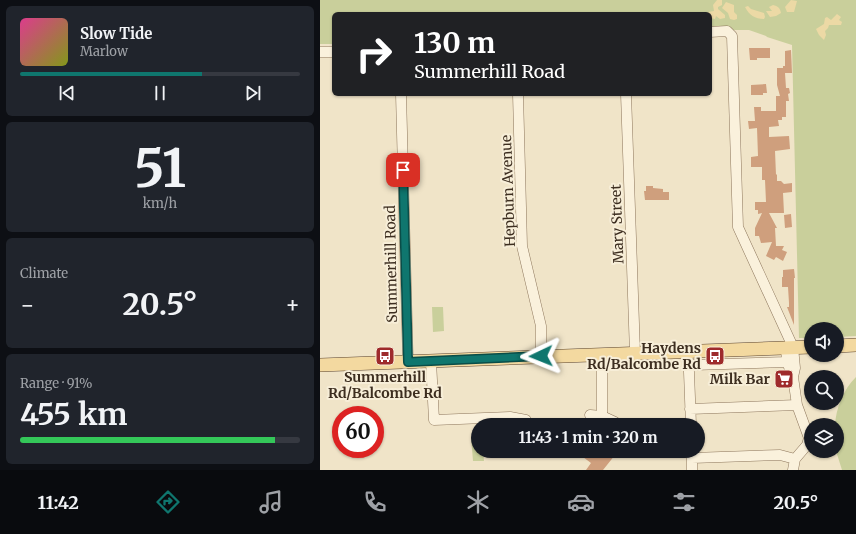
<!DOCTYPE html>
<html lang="en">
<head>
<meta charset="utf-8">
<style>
  body { margin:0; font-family:Merriweather,serif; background:#20242c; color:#f1f3f6; height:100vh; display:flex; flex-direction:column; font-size:15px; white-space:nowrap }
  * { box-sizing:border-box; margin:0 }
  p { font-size:13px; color:#9ea1a6 }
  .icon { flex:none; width:22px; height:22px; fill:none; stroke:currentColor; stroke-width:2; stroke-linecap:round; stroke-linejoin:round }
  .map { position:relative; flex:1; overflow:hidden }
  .details { display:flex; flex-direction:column; gap:6px; padding:6px; background:#0d0f14; width:320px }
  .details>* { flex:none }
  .banner { position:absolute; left:12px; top:12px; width:380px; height:84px; border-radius:6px; box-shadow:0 1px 3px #0004; background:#202124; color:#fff; overflow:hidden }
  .fabs { position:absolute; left:484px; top:322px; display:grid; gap:8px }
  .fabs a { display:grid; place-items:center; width:40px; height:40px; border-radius:50%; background:#171b24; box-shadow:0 1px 3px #0004; font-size:20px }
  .speed { position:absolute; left:12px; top:406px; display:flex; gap:8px; font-size:20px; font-weight:700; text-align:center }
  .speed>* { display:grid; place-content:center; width:52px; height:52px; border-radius:50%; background:#171b24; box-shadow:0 1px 3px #0004; line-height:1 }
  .speed .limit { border:6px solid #d22; background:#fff; color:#111 }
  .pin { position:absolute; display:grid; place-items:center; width:34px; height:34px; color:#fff; margin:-17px; border-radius:8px; box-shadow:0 2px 6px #0006 }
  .me { position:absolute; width:44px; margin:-22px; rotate:268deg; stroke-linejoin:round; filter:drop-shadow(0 0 3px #0008) }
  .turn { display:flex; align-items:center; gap:14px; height:84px; padding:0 16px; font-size:18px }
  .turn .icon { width:52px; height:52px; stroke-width:2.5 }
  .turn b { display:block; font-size:28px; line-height:34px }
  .big { font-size:30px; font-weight:700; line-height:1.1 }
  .details .tile { flex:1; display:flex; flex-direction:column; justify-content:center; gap:6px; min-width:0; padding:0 14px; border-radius:6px; background:#20242c }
  .details .dial { align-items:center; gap:0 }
  .dial b { font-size:52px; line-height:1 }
  .song { display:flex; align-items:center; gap:12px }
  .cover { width:48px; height:48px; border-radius:6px; background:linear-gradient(135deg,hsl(330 70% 55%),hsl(70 70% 35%)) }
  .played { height:4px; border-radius:2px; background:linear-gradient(90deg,#0f766e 65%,#363941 65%) }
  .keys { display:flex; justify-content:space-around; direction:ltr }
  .heat { display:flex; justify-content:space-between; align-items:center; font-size:22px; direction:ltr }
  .charge { height:6px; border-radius:3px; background:linear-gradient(90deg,#34c759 91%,#363941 0) }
  .trip { position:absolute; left:151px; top:418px; width:234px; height:40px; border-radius:20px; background:#171b24; box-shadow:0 1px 3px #0004; font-weight:700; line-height:40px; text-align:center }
  .tab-bar { display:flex; height:64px; justify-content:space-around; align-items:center; background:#090b0e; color:#9ea1a6 }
  .tab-bar .icon { width:28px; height:28px }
  .tab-bar .selected { color:#0f766e }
  .tab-bar b { font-size:18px; color:#f1f3f6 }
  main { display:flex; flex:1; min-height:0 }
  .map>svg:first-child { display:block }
  .green { fill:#c9cf9b }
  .sand { fill:#ecd9a5 }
  .building { fill:#cf9f7d }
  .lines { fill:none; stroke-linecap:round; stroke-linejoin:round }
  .minor-casing { stroke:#8d765c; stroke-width:11 }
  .major-casing { stroke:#5b4430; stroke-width:14 }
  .minor { stroke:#faf1dc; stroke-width:10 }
  .major { stroke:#f3d9a0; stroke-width:13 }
  .route-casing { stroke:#0a4d48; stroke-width:10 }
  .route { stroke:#0f766e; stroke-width:7 }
  .labels { text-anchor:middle; stroke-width:4; stroke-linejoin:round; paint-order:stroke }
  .street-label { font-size:14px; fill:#3d2e20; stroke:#f7eed8 }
  .poi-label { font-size:14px; font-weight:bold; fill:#3d2e20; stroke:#f7eed8; text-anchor:end }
</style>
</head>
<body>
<main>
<section class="details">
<div class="tile">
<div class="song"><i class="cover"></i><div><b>Slow Tide</b><p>Marlow</p></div></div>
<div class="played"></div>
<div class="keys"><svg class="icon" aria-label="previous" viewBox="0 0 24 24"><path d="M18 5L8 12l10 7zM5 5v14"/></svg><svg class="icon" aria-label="pause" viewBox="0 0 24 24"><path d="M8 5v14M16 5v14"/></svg><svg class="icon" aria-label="next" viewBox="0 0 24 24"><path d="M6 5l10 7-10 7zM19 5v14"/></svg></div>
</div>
<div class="tile dial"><b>51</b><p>km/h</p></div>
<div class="tile"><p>Climate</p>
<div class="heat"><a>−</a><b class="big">20.5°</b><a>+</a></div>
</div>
<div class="tile"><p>Range · 91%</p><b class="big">455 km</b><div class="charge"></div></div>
</section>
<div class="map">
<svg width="536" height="470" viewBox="0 0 536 470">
  <rect width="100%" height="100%" fill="#f0e4c8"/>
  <path class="green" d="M 0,0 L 536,0 L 536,336 L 517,337 L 517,329 L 491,329 L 491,338 L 479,338 L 472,45 L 447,37 L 446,36 L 429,30 L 390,30 L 390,14 L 14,14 L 14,44 L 0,44 Z
    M 112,307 L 123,307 L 124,331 L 113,332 Z
    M 536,377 L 536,470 L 522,470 L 516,451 L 517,451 L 517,425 L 515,425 C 516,408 523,390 536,377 Z
    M 151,437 L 158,437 L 158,451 L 163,451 L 164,461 L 153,461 Z"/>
  <path class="sand" d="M 397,0 L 402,0 L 402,5 L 398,7 L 398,9 L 405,15 L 405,18 L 400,19 L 396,16 L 395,19 L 390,18 L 390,14 L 388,14 L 388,12 L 394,11 L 393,5 Z
    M 471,0 L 477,1 L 474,12 L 467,12 L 465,7 Z
    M 406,2 L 414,5 L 414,12 L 417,15 L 417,19 L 414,20 L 410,19 L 408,13 L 402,8 Z
    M 453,5 C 458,6 460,8 461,13 L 456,16 L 450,17 L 446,11 L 452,11 L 449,7 Z
    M 428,6 L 431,9 L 444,13 L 445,17 L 444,19 C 435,19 429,15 425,7 Z
    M 517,14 L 521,17 L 519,20 L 522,22 L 521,25 L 509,25 L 508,28 L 505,31 L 506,35 L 504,40 L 499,35 L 496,29 L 504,24 L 505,18 L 507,17 L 511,20 Z"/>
  <path class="building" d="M 429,48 L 450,48 L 450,58 L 437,58 L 437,60 L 430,60 Z
    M 471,50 L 472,73 L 465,73 L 466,88 L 469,88 L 470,93 L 468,94 L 469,101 L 466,101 L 466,117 L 462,117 L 462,120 L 458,120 L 459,126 L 449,127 L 449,137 L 469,136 L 470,149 L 455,151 L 456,175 L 457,174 L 457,181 L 461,181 L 464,184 L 472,183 L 472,192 L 463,193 L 464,213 L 449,213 L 457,228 L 455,228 L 456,246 L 464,246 L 462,250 L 467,252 L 463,261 L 456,257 L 454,260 L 446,256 L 452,242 L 441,243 L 439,236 L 435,236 L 435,228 L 442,213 L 438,214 L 438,210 L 435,210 L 435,202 L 446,202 L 445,180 L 442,180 L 442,167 L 431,167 L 431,157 L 438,156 L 437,128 L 429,129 L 428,121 L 435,121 L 434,107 L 441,107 L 441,111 L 456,111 L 456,96 L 460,96 L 457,85 L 457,68 L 463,68 L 463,66 L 465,66 L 465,51 Z
    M 446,84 L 447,93 L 443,93 L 443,95 L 431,95 L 431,85 Z
    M 326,186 L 333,186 L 333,188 L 343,189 L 343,192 L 349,192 L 349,200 L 325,200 L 324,191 L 326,191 Z
    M 471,214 L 472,227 L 465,228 L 464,215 Z
    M 474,269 L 475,278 L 474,278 L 474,325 L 467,307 L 469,307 L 469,303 L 468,287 L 462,287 L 462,277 L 463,277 L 463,270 Z
    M 215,451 L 234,451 L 232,457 L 215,453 Z
    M 262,451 L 290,451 L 295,455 L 283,470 L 266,470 L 271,463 L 259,454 Z"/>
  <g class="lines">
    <defs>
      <path id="minor" d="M 390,32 L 407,31 L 412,36 L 418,227 L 473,347 L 475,368 L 473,377
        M 0,52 L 14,52
        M 81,94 L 88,362
        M 198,94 L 202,246 L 221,326 L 221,356
        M 306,94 L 315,353
        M 466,348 L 467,362 L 473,377 L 477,405 L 489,438 L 487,445 L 475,459 L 473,470
        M 367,351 L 369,372 L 371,425
        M 111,361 L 114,420 L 190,417 L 206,420
        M 373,365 L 467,362
        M 370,409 L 477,405
        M 270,415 L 282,416 L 282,354
        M 282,416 L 295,422
        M 372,451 L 372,470
        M 372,458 L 460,455 L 475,459"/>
      <path id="major" d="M 517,346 L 536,345
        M 0,365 L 491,347"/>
    </defs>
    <use href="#minor" class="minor-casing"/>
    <use href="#major" class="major-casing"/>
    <use href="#minor" class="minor"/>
    <use href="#major" class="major"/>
  </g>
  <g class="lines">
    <defs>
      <path id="route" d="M 83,170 L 88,362 L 221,356"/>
    </defs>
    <use href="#route" class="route-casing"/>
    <use href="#route" class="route"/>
  </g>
  <defs>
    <symbol id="bus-square" viewBox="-11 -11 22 22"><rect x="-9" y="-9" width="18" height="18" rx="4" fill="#9e2a2b" stroke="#f7eed8"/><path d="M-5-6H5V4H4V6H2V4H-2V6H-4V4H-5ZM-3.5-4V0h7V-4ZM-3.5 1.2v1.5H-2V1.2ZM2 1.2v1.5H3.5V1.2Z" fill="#fff"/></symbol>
    <symbol id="supermarket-square" viewBox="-11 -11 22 22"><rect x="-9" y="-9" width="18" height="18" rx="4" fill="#9e2a2b" stroke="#f7eed8"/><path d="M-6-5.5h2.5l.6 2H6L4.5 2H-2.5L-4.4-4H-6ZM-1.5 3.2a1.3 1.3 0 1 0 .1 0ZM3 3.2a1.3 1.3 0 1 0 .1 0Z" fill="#fff"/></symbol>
  </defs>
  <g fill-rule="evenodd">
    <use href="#bus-square" x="54" y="345" width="22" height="22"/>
    <use href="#bus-square" x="384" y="345" width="22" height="22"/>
    <use href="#supermarket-square" x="453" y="368" width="22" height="22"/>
  </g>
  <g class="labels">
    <g class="street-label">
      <text transform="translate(188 191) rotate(-92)" y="5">Hepburn Avenue</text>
      <text transform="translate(297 224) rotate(-92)" y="5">Mary Street</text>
      <text transform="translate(71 264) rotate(-91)" y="5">Summerhill Road</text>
    </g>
    <g class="poi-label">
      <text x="381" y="353">Haydens<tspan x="381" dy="16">Rd/Balcombe Rd</tspan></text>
      <text x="65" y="382" text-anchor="middle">Summerhill<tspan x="65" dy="16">Rd/Balcombe Rd</tspan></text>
      <text x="450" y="384">Milk Bar</text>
    </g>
  </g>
</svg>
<div class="fabs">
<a><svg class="icon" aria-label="sound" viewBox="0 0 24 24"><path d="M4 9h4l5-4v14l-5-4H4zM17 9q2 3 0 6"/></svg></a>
<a><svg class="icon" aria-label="search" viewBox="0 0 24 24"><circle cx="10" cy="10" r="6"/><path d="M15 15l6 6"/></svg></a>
<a><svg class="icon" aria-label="layers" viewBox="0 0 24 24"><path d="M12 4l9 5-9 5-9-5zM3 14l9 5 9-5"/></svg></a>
</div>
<div class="speed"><div class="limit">60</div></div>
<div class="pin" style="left:83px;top:170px;background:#d93025"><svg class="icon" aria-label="arrive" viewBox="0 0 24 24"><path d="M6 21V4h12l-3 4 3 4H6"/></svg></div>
<svg class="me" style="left:221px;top:356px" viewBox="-20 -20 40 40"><path d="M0-17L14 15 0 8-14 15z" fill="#0f766e" stroke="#fff" stroke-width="4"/></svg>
<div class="trip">11:43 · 1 min · 320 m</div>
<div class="banner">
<div class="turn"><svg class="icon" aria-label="right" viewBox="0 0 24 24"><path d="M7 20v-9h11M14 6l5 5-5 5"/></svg><div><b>130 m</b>Summerhill Road</div></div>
</div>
</div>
</main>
<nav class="tab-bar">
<b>11:42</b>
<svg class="icon selected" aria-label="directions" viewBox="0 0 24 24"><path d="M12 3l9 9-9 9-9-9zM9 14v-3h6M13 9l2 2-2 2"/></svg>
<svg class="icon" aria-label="music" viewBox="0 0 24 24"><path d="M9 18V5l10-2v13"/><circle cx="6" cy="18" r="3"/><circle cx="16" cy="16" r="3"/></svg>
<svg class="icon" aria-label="phone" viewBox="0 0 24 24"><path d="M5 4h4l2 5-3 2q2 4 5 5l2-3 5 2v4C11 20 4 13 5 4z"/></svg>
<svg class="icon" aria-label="climate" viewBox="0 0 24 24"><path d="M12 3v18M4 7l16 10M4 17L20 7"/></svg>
<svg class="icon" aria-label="car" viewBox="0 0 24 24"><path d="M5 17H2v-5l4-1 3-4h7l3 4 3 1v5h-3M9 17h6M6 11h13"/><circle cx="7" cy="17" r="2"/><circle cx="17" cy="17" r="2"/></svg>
<svg class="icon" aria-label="filters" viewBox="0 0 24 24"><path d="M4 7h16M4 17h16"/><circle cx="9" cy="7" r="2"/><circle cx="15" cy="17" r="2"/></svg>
<b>20.5°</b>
</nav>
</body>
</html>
